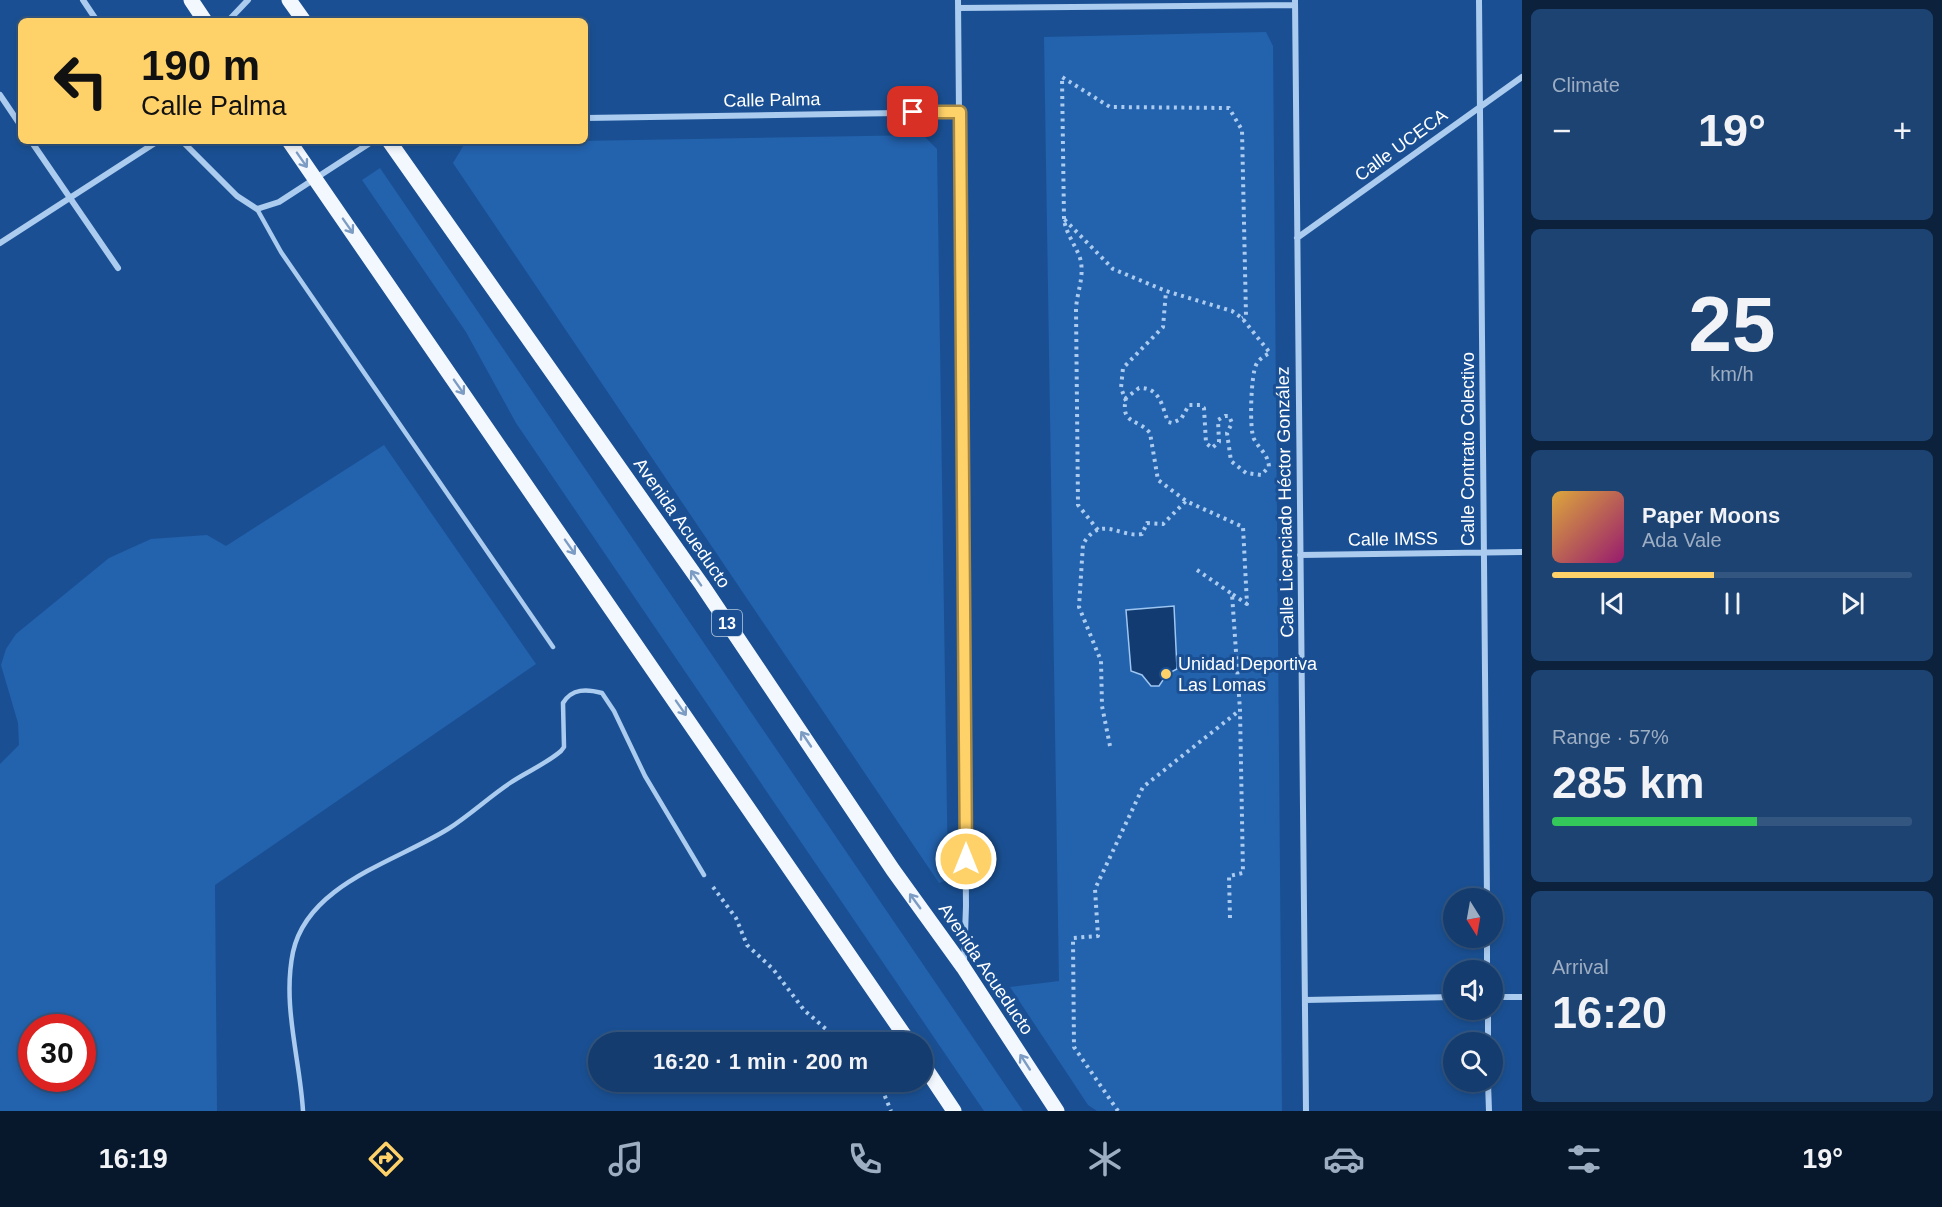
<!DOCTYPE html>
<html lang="en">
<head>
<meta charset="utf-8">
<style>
  body { margin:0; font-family:Arial,sans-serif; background:#1d4373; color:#f1f3f6; height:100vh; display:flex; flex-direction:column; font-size:22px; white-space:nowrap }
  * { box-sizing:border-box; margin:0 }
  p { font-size:20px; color:#9dadc2 }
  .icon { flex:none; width:33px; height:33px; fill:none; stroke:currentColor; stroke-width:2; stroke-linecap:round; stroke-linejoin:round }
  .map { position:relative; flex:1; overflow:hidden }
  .drawer { display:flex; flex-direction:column; gap:9px; padding:9px; background:#0b213c; width:420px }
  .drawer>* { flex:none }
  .guide { position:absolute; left:18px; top:18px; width:570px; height:126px; border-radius:9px; box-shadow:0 3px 9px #0003,0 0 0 2px #335681; background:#ffd269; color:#111; overflow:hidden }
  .needle { width:39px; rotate:169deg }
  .controls { position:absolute; left:1443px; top:888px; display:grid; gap:12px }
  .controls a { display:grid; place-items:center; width:60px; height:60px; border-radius:50%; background:#143c6e; box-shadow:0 3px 9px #0003,0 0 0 2px #335681; font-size:30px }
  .speed { position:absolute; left:18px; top:1014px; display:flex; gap:12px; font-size:30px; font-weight:700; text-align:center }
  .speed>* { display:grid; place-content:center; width:78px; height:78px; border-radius:50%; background:#143c6e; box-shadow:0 3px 9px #0003,0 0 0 2px #335681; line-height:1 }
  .speed .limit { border:9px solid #d22; background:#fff; color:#111 }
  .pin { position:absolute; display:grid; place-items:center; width:51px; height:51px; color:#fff; margin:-26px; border-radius:12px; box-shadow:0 3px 9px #0006 }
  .me { position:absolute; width:66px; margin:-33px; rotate:0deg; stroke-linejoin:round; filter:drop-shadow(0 0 4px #0008) }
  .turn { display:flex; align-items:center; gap:21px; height:126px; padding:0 24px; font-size:27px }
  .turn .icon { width:78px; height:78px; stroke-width:2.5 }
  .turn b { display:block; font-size:42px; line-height:51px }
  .big { font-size:45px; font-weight:600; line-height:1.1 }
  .drawer .tile { flex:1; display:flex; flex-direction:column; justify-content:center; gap:9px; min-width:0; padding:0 21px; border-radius:9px; background:#1d4373 }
  .drawer .dial { align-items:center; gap:0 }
  .dial b { font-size:78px; line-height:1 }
  .song { display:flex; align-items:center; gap:18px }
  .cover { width:72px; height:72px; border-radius:9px; background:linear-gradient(135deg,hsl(40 70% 55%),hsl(320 70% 35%)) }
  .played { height:6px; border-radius:3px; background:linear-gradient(90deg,#ffd269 45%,#335681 45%) }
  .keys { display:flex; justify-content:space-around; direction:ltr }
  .heat { display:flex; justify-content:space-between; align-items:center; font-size:33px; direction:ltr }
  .charge { height:9px; border-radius:4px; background:linear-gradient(90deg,#34c759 57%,#335681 0) }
  .trip { position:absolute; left:588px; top:1032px; width:345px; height:60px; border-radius:30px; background:#143c6e; box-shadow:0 3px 9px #0003,0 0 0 2px #335681; font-weight:600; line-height:60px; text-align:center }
  .tabs { display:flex; height:96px; justify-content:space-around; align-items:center; background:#08182c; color:#9dadc2 }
  .tabs .icon { width:42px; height:42px }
  .tabs .on { color:#ffd269 }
  .tabs b { font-size:27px; color:#f1f3f6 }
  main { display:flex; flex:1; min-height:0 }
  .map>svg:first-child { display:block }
  .green { fill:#2362ad; fill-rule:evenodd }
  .water { fill:#113b71; stroke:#9ec6f2; stroke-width:1.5 }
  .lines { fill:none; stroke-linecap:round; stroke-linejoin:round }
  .path { stroke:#abcbef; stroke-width:4; stroke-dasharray:3 4.5; stroke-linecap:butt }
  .service { stroke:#abcbef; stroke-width:4.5 }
  .minor { stroke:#abcbef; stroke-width:6 }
  .primary { stroke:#f3f8ff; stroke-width:15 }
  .oneway { stroke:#7c9cc4 }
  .route-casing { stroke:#a68844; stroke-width:15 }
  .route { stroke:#ffd269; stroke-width:10 }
  .poi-dot { fill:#ffd269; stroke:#1a5093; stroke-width:2 }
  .labels { text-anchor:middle; stroke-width:6; stroke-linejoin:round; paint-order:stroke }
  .shield { fill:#1a5093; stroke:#bacadf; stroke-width:1.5 }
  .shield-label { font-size:16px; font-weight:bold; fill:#fff }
  .street-label { font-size:18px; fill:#fff; stroke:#1a5093 }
  .poi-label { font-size:18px; fill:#fff; stroke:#1a5093; text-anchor:start }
</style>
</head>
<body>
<main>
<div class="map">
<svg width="1522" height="1111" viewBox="0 0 1522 1111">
  <rect width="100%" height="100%" fill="#1a5093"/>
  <path class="green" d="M 1266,32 L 1273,46 L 1282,1111 L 1097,1111 L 1088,1105 L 1010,987 L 1059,981 L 1044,37 Z
    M 923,135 L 937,149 L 948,880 L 939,883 L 453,163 L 465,143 Z
    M 380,168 L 1023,1111 L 984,1111 L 516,423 L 466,332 L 362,180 Z
    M 384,445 L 536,664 L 215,885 L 217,1111 L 0,1111 L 0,764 L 19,745 L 18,723 L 1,665 L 6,649 L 16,634 L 109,558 L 151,539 L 207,535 L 226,546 ZM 32,1028 L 82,1028 L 82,1078 L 32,1078 Z"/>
  <path class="water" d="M 1174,606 L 1177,669 L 1167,674 L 1159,686 L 1151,686 L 1142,675 L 1131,671 L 1126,610 Z"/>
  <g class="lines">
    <path class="path" d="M 1064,219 L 1062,77 L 1110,107 L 1229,108 L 1242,130 L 1246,316 L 1242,318
      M 1126,401 L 1121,388 L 1123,368 L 1163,327 L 1166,291
      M 1098,530 L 1078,505 L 1076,309 C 1077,291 1085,276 1080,258 C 1075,244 1066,234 1064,219 L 1113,269 L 1166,291 L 1232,311 L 1242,318 L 1270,353 C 1264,356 1259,359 1256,365 C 1251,375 1249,430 1254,439 C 1260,450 1268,454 1269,467 L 1261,475 L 1246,473 L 1231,461 L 1227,433 L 1232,423 L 1229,416 L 1225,416 L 1218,420 L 1219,442 L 1212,448 L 1206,443 L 1204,408 L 1200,405 L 1189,405 L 1181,419 L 1172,423 L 1168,422 C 1162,406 1160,387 1139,388 L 1126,398 C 1120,425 1138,418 1150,433 L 1158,480 L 1186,501
      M 1197,570 L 1232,594 L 1240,710 L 1243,873 L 1229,876 L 1230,918
      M 1110,746 L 1102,706 L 1101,661 L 1079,607 L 1083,544 C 1101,514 1119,538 1142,534 L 1147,523 L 1163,524 L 1186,501 L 1243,527 L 1247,604 L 1232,594
      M 713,887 L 736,918 L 747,945 L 773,969 L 804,1010 L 841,1042
      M 879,1082 L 891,1111
      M 1118,1111 L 1074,1047 L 1073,938 L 1098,936 L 1095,889 L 1143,787 L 1240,710"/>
    <path class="service" d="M 257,209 L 281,252 L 553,647
      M 303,1111 C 300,1059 282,1005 293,952 C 308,884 395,862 448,829 C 470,815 489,797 510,783 C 526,772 546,764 561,751 L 564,747 L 563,703 C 572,688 587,689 602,693 L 614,711 L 645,776 L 704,875"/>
    <path class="minor" d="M 83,0 L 97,21
      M 958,0 L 966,906 L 964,963
      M 1295,0 L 1306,1111
      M 1479,0 L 1487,898
      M 958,8 L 1295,5
      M 228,21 L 248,0
      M 0,95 L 21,126
      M 585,118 L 959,112
      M 31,141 L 118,268
      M 182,141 L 237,196 L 257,209 L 279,202 L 373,141
      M 1297,238 L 1522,77
      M 0,243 L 158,141
      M 1300,555 L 1522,552
      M 1487,938 L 1487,970
      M 1492,997 L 1522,997
      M 1305,1000 L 1454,997
      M 1488,1010 L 1488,1042
      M 1488,1082 L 1489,1111"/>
    <path class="primary" d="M 191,0 L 205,21
      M 289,0 L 304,21
      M 289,141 L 909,1042
      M 389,141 L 702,585 L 893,870 L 963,967 L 1057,1111
      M 922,1063 L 954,1111"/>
  </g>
  <defs><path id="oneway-shaft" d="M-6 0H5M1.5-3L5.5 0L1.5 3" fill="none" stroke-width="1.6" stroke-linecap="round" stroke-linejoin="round" transform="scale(1.5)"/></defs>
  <g class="oneway">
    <use href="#oneway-shaft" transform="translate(302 160) rotate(55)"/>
    <use href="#oneway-shaft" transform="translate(348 226) rotate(55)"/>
    <use href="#oneway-shaft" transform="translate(459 387) rotate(55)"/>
    <use href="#oneway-shaft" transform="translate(570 547) rotate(55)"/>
    <use href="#oneway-shaft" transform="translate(696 578) rotate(-125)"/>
    <use href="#oneway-shaft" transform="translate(681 708) rotate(55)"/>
    <use href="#oneway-shaft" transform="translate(806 739) rotate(-124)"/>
    <use href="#oneway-shaft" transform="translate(915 901) rotate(-126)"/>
    <use href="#oneway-shaft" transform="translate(1025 1062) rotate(-123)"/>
  </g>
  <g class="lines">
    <defs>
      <path id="route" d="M 913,112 L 960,112 L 966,859"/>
    </defs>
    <use href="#route" class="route-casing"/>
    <use href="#route" class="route"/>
  </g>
  <circle class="poi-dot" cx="1166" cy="674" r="6"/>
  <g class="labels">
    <rect class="shield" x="712" y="610" width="30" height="26" rx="4.5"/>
    <g class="shield-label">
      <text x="727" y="629">13</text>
    </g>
    <g class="street-label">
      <text transform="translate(772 100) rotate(-1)" y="6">Calle Palma</text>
      <text transform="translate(1401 145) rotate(-36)" y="6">Calle UCECA</text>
      <text transform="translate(1468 449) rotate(-90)" y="6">Calle Contrato Colectivo</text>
      <text transform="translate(1285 502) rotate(-91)" y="6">Calle Licenciado Héctor González</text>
      <text transform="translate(682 523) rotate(55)" y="6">Avenida Acueducto</text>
      <text transform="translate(1393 539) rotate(-1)" y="6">Calle IMSS</text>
      <text transform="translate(986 969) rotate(56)" y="6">Avenida Acueducto</text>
    </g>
    <g class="poi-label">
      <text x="1178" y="670">Unidad Deportiva<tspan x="1178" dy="21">Las Lomas</tspan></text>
    </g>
  </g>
</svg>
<div class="controls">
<a><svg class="needle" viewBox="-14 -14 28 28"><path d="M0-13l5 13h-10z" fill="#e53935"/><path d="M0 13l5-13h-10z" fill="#9dadc2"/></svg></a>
<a><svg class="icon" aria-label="sound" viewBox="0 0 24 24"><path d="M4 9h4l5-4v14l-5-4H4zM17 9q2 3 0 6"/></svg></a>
<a><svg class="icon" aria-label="search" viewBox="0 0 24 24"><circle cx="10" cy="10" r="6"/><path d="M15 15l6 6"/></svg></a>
</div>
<div class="speed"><div class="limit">30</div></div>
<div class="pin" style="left:913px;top:112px;background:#d93025"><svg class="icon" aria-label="arrive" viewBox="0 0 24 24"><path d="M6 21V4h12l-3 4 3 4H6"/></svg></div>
<svg class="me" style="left:966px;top:859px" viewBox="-20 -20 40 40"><circle r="17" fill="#ffd269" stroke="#fff" stroke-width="3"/><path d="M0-11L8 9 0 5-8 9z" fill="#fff"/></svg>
<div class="trip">16:20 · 1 min · 200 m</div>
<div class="guide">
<div class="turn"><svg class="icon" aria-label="left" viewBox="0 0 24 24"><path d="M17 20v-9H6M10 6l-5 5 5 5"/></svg><div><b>190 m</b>Calle Palma</div></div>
</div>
</div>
<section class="drawer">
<div class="tile"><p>Climate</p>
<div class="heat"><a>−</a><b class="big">19°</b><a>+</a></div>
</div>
<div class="tile dial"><b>25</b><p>km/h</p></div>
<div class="tile">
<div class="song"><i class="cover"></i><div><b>Paper Moons</b><p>Ada Vale</p></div></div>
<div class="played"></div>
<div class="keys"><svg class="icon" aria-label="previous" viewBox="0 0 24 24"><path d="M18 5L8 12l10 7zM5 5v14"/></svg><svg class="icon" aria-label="pause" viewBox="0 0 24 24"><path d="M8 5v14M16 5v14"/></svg><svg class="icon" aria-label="next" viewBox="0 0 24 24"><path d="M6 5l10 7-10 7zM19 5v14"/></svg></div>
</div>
<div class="tile"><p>Range · 57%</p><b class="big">285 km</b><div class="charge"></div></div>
<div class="tile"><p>Arrival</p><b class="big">16:20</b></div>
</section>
</main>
<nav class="tabs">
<b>16:19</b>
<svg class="icon on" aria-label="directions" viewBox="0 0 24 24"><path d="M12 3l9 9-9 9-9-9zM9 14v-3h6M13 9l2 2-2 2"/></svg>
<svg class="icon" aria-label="music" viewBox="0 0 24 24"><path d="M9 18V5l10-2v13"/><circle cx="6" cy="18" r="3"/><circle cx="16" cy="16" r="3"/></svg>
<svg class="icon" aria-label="phone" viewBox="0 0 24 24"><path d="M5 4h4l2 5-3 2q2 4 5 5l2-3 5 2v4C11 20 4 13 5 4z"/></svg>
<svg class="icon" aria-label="climate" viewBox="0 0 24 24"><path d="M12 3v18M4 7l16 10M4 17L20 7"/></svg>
<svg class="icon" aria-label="car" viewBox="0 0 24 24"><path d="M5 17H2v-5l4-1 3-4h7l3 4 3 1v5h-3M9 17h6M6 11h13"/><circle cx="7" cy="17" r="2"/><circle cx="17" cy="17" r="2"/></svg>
<svg class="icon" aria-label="filters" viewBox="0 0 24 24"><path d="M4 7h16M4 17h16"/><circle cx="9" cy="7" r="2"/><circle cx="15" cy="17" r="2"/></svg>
<b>19°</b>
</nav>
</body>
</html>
